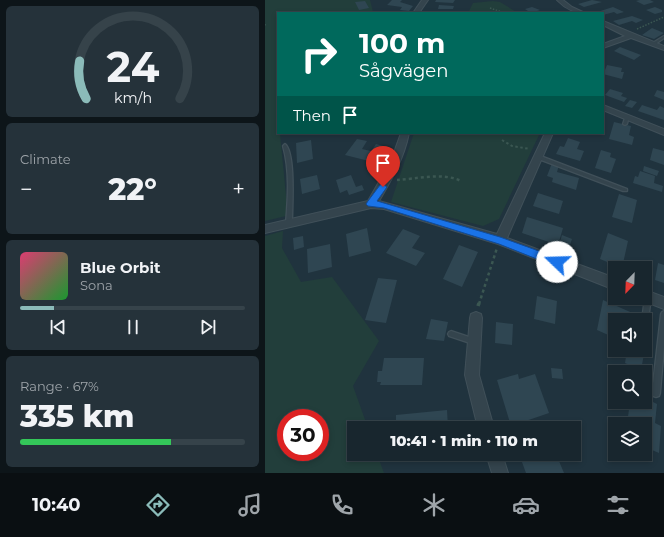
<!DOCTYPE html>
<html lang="en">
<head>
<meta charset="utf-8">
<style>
  body { margin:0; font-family:Montserrat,sans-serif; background:#25323a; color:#f1f3f6; height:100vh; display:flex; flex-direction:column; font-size:15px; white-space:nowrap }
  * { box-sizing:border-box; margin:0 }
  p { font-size:13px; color:#9fa5aa }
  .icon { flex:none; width:22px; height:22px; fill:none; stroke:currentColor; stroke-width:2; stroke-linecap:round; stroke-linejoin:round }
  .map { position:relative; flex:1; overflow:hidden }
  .panel { display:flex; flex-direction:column; gap:6px; padding:6px; background:#0d1519; width:265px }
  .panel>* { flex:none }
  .guide { position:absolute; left:12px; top:12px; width:327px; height:122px; border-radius:0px; box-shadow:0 2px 6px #0003,0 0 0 1px #36434a; background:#00695c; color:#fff; overflow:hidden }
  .needle { width:26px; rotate:203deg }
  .controls { position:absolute; left:343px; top:261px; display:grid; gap:8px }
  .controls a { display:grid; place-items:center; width:44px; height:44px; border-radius:0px; background:#18262e; box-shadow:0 2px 6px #0003,0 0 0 1px #36434a; font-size:20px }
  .speed { position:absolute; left:12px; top:409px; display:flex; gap:8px; font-size:20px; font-weight:700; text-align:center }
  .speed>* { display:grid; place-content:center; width:52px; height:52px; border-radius:50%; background:#18262e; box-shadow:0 2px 6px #0003,0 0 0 1px #36434a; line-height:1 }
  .speed .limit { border:6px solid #d22; background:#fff; color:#111 }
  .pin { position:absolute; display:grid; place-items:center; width:34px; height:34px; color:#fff; margin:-41px -17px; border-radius:50% 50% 50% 0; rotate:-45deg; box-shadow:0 0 4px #0007 }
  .pin .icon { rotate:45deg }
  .me { position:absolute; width:44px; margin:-22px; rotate:291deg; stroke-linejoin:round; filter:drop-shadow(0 0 3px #0008) }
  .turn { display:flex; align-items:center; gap:14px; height:84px; padding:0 16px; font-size:18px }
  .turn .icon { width:52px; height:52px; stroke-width:2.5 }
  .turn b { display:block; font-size:28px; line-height:34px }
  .then { display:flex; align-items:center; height:38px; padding:0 16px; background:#0003; gap:8px; font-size:15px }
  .big { font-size:30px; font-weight:800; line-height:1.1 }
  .panel .card { flex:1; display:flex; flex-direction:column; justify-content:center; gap:6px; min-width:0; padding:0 14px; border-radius:6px; background:#25323a }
  .panel .dial { align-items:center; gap:0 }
  .dial svg { height:104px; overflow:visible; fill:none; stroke:#36434a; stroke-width:7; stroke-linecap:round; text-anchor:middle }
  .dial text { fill:#f1f3f6; stroke:none }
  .song { display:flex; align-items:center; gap:12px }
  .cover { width:48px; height:48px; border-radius:6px; background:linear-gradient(135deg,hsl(340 70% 55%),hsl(130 70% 35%)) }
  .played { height:4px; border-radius:2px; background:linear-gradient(90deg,#8bbbb9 15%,#36434a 15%) }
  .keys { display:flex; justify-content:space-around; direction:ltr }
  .heat { display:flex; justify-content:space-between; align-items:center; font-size:22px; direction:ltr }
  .charge { height:6px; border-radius:3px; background:linear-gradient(90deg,#34c759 67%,#36434a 0) }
  .trip { position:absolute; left:82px; top:421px; width:234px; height:40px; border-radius:0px; background:#18262e; box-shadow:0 2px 6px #0003,0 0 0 1px #36434a; font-weight:800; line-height:40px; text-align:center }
  .menu { display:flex; height:64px; justify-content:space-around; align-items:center; background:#0a0f12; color:#9fa5aa }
  .menu .icon { width:28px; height:28px }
  .menu .on { color:#8bbbb9 }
  .menu b { font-size:18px; color:#f1f3f6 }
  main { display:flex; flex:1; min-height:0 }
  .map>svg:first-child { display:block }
  .green { fill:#223e3b; fill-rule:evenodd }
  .building { fill:#2f4652 }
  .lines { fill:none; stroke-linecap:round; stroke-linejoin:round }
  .lane-casing { stroke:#405059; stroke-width:2.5 }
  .street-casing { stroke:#405059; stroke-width:2 }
  .path-far3 { stroke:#3b5752; stroke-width:1.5; stroke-dasharray:1.5 1.5; stroke-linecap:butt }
  .path-far2 { stroke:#3b5752; stroke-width:2; stroke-dasharray:2.5 2.5; stroke-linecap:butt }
  .path-far1 { stroke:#3b5752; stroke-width:2.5; stroke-dasharray:3 3; stroke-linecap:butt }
  .path { stroke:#3b5752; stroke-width:3.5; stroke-dasharray:4 4; stroke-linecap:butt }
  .lane { fill:#34444d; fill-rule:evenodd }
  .street { fill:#34444d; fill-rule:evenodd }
  .route { fill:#1a73e8; stroke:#114b97 }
</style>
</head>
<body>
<main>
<section class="panel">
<div class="card dial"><svg viewBox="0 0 100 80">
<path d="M14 69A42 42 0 1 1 86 69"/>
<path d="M14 69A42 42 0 0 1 9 40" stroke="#8bbbb9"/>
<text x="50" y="56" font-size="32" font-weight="700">24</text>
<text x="50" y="72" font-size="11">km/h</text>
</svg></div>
<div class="card"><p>Climate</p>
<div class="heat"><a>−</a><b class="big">22°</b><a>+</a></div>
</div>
<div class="card">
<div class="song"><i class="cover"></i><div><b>Blue Orbit</b><p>Sona</p></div></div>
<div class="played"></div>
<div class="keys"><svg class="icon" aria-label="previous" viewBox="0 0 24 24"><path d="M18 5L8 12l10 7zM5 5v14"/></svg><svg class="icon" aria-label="pause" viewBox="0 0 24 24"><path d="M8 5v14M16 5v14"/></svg><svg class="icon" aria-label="next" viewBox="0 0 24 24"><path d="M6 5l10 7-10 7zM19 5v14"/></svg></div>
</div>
<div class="card"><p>Range · 67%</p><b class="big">335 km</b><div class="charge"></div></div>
</section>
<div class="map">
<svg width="399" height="473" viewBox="0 0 399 473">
  <rect width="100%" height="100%" fill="#20333e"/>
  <path class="green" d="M 0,0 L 105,0 L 108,12 L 107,13 L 13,13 L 13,133 L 20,133 L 15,134 L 22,206 L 21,216 L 0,221 Z
    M 228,1 L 235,2 L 253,13 L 203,13 L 208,3 Z
    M 149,133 L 275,133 L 234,219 L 218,226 L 126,202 Z
    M 18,231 L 17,248 L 36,282 L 67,277 L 114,341 L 88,386 L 103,428 L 89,428 L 89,454 L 112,454 L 119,473 L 0,473 L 0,236 ZM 21,418 L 55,418 L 55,452 L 21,452 Z"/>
  <path class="building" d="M 127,0 L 137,0 L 135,2 L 148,6 L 144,11 L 135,10 L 137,7 L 122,5 Z
    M 171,0 L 190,0 L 188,3 L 170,2 Z
    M 327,0 L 337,2 L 319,7 L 313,4 Z
    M 375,0 L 385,0 L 389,2 L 379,5 L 371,1 Z
    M 100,1 L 104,8 L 94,10 L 90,2 Z
    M 174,5 L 189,6 L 188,9 L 173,9 Z
    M 267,7 L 275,10 L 272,11 L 275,13 L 264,13 L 261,11 L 263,11 L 260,9 Z
    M 348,7 L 359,12 L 352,14 L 349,12 L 338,15 L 338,13 L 329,13 Z
    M 390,7 L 397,10 L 397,12 L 390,14 L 381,10 Z
    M 367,16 L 378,20 L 371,23 L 367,21 L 354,25 L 348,21 Z
    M 387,28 L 399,33 L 389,39 L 377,35 Z
    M 355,47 L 376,55 L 369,60 L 349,51 Z
    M 342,65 L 357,68 L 356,72 L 359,72 L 357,79 L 338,74 L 338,70 L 340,70 Z
    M 345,89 L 358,93 L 356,96 L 362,98 L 359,102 L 340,95 Z
    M 392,90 L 399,92 L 399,100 L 389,96 Z
    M 365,100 L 372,102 L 367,108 L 360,106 Z
    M 377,105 L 392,110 L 395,106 L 399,108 L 399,120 L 373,111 Z
    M 349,122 L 366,126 L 364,135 L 369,137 L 367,145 L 344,139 Z
    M 303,138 L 315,142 L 312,149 L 319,151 L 315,161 L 291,154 L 295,146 L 299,147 Z
    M 92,139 L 102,141 L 97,149 L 110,152 L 104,161 L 80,155 Z
    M 46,140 L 48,159 L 32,163 L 31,143 Z
    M 111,144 L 122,147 L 118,152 L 107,150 Z
    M 388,148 L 399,151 L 399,165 L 385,160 Z
    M 336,150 L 346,153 L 345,157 L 351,159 L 346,173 L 330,168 Z
    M 287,163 L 294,165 L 292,172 L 314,178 L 311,190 L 287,182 L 288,178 L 282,176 Z
    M 379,166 L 394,171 L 392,176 L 378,171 Z
    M 375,171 L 390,176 L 389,183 L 398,186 L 397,192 L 368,183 L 370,176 L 373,177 Z
    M 52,175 L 55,189 L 37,194 L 35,179 Z
    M 86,175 L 91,187 L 97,185 L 99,190 L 84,195 L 82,190 L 75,193 L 71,180 Z
    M 273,193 L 298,201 L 294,214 L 268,206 Z
    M 354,194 L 372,200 L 367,223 L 347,217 Z
    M 262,217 L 298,228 L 293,245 L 257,233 Z
    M 102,228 L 106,251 L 84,257 L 81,234 Z
    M 138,229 L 155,236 L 147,248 L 160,253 L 151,266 L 121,253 Z
    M 343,233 L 363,241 L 357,268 L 335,259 Z
    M 297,235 L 307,239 L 304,248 L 294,245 Z
    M 38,236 L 39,247 L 29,250 L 28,238 Z
    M 65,244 L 67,267 L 43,273 L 42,249 Z
    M 194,245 L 213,252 L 197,287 L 178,279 Z
    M 370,260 L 381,264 L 380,268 L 368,268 Z
    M 393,263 L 399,265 L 399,283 L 390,280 Z
    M 113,278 L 132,280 L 121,323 L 100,320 Z
    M 272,296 L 292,301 L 290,324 L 269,319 Z
    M 338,300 L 372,315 L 371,320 L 350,320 L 350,338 L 332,330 Z
    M 166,319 L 183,322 L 179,341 L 161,339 Z
    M 231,322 L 248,324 L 247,345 L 230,343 Z
    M 362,350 L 368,350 L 379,354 L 376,370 L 360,363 Z
    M 119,358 L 159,358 L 157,385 L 115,385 L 116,382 L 112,382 L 113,371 L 117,371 Z
    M 286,368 L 297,369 L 298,379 L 287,378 Z
    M 253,374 L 254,379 L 270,374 L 284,413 L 246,426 L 232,380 Z
    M 380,398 L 392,404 L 390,423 L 396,426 L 394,453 L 380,447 L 380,424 L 362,424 L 365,402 L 380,402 Z
    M 182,410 L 183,428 L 131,428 L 131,415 Z
    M 254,454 L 291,454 L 299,473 L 261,473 Z"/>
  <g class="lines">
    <defs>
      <path id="lane" d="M 399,36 L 399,38 L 389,45 L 386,44 Z
        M 361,115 L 362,115 L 364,116 L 362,124 L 360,125 L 358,124 Z
        M 20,144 C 31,153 27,208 27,223 L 26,225 L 22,225 L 21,223 C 23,197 25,171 18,146 Z
        M 273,155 L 362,189 L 362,191 L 358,191 L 271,158 L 271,157 Z
        M 383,294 L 385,295 L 386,297 L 383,321 L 382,323 L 380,324 L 380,320 L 377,320 L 380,297 L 381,295 Z
        M 399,311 L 399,347 L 395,393 L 394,396 L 391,397 L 388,396 L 387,393 L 396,314 L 397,312 Z
        M 186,331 L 210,339 L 211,341 L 210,343 L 208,344 L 184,336 L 183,334 L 184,332 Z
        M 380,349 L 379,353 L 377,354 L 375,353 L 374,350 L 380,350 Z"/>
      <path id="street" d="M 157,0 L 163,0 L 154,13 L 148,13 Z
        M 292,0 L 298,0 L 307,7 L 320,13 C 308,13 300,8 292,0 Z
        M 338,21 L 399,46 L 399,50 L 366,38 L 338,48 L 338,44 L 360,36 L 338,25 Z
        M 338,105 L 399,129 L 399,135 L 338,110 Z
        M 136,133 L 144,133 C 139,158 127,179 114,201 L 232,234 L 280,133 L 288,133 L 242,238 L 350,278 L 350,290 L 233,244 L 119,209 L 106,208 L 0,233 L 0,225 L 103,201 L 126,161 Z
        M 380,290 L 399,297 L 399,309 L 376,300 L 375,298 L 380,298 Z
        M 211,312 L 216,314 L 217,318 L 214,375 L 229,428 L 213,428 L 200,375 L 205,318 L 206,314 Z
        M 221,454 L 237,454 L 243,473 L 227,473 Z"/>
    </defs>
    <use href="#lane" class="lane-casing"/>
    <use href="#street" class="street-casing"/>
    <path class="path-far3" d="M 225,8 L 240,13
      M 0,24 L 0,26
      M 372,29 L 399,17"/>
    <path class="path-far2" d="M 237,140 L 247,146 L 265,149"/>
    <path class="path-far1" d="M 132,180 C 151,179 178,172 196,181
      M 214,304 L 232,248"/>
    <path class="path" d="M 213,306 L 214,303"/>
    <use href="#lane" class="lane"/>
    <use href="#street" class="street"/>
  </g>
  <path class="route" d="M 118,184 L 122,187 L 112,201 L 235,237 L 296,259 L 297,262 L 296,265 L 292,267 L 234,244 L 119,208 L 103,206 L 101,204 L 103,201 L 115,185 Z"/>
</svg>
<div class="controls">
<a><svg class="needle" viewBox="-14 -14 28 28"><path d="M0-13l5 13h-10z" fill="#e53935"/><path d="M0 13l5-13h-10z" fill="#9fa5aa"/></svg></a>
<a><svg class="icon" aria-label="sound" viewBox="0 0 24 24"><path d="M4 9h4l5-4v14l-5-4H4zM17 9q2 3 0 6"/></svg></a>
<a><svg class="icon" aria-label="search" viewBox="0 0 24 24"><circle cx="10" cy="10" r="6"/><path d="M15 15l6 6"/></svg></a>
<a><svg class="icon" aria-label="layers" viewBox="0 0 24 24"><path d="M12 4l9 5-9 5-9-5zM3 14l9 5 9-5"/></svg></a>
</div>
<div class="speed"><div class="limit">30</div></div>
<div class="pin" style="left:118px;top:187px;background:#d93025"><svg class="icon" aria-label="arrive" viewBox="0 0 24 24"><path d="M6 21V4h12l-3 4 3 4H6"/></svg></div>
<svg class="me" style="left:292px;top:262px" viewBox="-20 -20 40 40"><circle r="19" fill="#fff"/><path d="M0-13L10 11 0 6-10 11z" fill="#1a73e8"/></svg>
<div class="trip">10:41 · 1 min · 110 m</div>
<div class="guide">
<div class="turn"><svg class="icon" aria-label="right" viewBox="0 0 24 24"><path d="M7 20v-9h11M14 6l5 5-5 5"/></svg><div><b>100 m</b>Sågvägen</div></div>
<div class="then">Then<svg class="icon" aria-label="arrive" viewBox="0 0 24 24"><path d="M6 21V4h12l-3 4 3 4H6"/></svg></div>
</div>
</div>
</main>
<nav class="menu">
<b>10:40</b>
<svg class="icon on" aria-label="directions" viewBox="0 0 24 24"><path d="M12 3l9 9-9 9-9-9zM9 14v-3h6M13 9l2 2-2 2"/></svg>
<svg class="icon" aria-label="music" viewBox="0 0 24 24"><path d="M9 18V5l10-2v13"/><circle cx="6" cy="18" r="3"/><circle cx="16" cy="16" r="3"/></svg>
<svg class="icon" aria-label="phone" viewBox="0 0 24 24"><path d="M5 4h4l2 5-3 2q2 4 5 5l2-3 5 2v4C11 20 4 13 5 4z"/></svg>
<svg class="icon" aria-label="climate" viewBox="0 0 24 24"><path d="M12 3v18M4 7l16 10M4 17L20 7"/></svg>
<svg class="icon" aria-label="car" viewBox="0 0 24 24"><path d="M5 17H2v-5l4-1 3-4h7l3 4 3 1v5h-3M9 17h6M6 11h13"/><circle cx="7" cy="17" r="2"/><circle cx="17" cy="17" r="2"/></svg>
<svg class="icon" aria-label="filters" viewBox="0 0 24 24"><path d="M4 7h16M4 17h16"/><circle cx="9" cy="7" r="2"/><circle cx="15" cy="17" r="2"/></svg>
</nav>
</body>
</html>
